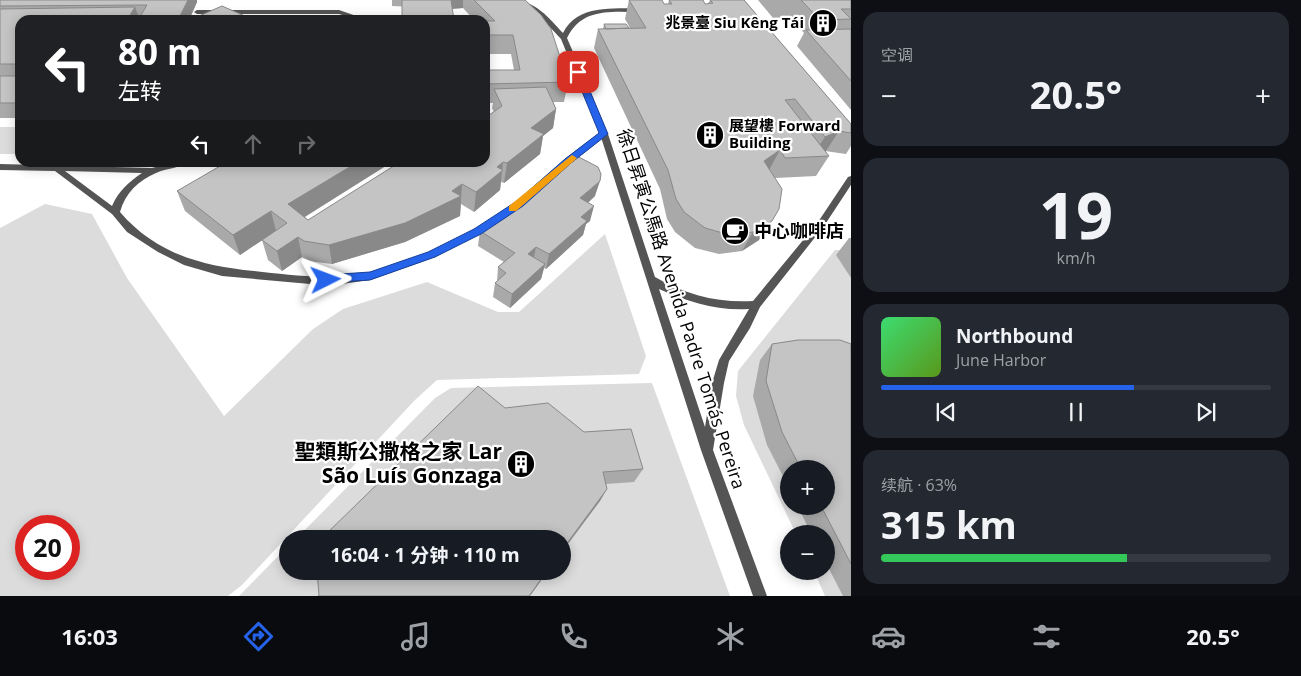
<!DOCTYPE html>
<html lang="zh">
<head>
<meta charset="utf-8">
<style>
  body { margin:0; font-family:"Open Sans","Noto Sans SC",sans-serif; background:#242831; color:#f1f3f6; height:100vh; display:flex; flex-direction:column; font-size:19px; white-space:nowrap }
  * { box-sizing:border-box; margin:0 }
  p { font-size:16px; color:#9ea1a6 }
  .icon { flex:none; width:28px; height:28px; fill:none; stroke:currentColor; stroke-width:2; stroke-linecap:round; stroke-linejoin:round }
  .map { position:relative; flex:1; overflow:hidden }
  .details { display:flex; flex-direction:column; gap:12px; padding:12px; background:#0d0f14; width:450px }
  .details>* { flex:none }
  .banner { position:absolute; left:15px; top:15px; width:475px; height:152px; border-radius:15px; box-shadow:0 2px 12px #0003; background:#202124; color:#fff; overflow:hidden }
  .fabs { position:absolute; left:780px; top:460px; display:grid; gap:10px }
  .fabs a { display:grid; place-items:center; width:55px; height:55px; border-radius:50%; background:#171b24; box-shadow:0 2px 12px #0003; font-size:25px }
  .speed { position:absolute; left:15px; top:515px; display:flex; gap:10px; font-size:25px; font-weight:700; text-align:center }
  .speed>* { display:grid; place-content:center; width:65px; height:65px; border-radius:50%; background:#171b24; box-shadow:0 2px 12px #0003; line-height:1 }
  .speed .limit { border:8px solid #d22; background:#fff; color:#111 }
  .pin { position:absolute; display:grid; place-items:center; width:42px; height:42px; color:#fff; margin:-21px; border-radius:10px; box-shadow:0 2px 8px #0006 }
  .me { position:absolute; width:55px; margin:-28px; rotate:87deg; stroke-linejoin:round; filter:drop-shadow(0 0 4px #0008) }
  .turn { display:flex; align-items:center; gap:18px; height:105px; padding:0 20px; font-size:22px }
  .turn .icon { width:65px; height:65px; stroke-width:2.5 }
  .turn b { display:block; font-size:35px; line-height:42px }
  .lanes { display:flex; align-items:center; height:48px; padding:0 20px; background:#0003; justify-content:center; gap:25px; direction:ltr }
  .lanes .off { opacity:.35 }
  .big { font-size:38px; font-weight:700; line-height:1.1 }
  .details .widget { flex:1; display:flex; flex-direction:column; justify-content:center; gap:8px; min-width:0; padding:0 18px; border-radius:15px; background:#242831 }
  .details .dial { align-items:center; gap:0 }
  .dial b { font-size:65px; line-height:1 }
  .song { display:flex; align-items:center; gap:15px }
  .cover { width:60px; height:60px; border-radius:8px; background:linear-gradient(135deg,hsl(140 70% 55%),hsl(90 70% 35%)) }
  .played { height:5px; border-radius:2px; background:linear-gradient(90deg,#2563eb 65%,#363941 65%) }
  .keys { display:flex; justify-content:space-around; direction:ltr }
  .heat { display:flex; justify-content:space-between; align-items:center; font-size:28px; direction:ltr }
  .charge { height:8px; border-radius:4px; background:linear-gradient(90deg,#34c759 63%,#363941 0) }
  .trip { position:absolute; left:279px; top:530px; width:292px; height:50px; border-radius:25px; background:#171b24; box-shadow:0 2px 12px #0003; font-weight:700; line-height:50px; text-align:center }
  .menu { display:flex; height:80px; justify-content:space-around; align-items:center; background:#090b0e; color:#9ea1a6 }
  .menu .icon { width:35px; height:35px }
  .menu .selected { color:#2563eb }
  .menu b { font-size:22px; color:#f1f3f6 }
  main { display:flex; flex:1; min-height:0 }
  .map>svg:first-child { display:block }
  .green { fill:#dcdcdc; fill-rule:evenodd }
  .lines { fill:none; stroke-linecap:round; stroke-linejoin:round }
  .lane { fill:#555; fill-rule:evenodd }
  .street { fill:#555; fill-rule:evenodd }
  .wall { fill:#a9a9a9 }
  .shaded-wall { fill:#898989 }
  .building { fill:#c4c4c4; stroke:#898989 }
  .route { fill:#2563eb; stroke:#184099 }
  .slow { fill:#f59e0b }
  .labels { text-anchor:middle; stroke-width:4.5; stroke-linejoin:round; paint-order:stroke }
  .far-poi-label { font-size:15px; font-weight:bold; fill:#000; stroke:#fff; text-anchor:end }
  .poi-label { font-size:18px; font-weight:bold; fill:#000; stroke:#fff; text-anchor:start }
  .street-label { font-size:18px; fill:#000; stroke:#fff }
  .near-poi-label { font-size:21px; font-weight:bold; fill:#000; stroke:#fff; text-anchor:end }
</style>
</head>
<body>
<main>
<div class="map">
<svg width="851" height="596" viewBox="0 0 851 596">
  <rect width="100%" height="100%" fill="#fff"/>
  <path class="green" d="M 0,127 L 20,127 L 20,154 L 0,154 Z
    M 45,204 L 92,214 L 127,278 L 224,416 L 313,329 L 343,309 L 427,282 L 498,312 L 519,312 L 605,234 L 646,356 L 639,374 L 437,380 L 415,400 L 242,585 L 228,596 L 0,596 L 0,228 ZM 26,526 L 69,526 L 69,569 L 26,569 Z
    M 835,250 L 851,250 L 851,596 L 825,596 L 814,571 L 826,571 L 826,534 L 796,534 L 744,425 L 736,396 L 738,371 ZM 789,469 L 826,469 L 826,506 L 789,506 Z
    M 652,383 L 730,596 L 239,596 L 287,547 L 288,571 L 562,571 L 562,539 L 296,539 L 435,398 L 451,388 Z"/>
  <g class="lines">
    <path class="lane" d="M 339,10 L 368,20 L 359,20 L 339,14 L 197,14 L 194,12 L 197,10 Z
      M 601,132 L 604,132 L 608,134 L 571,163 L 523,206 L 480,233 L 435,257 L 370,280 L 342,284 L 310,284 L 222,276 L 184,265 L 158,252 L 127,232 L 112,214 L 55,171 L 0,170 L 0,164 L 152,168 L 174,162 L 190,162 C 180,168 167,168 156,173 C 139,180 125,193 120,212 C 155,253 201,266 254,271 C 282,274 311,278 340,276 C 395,274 473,234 517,202 C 534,190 548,173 565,159 C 576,150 589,141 601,132 ZM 65,171 L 142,173 C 129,182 119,190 112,206 Z"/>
    <path class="street" d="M 512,0 C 535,0 549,18 563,33 C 577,4 614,9 641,8 L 644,10 L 641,12 C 612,12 582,7 567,38 L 608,134 L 655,277 C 686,295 718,303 753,301 L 818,222 L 848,177 L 851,176 L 851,185 L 824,226 L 760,307 L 750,328 L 729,361 L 724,383 L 713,450 L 767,596 L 753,596 L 701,450 L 600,134 L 561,39 L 535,11 ZM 659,289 C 688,302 717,311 749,309 L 719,360 L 712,383 L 705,427 Z"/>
  </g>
  <path class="wall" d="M 0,0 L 197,0 L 197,2 L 189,20 L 20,20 L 20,118 L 0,118 Z
    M 392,0 L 525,0 L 568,82 L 564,102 L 553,102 L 556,109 L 553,128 L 543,136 L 540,154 L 504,183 L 501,182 L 500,190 L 474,212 L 461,204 L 460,216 L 405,242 L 332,264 L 308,261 L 302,257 L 282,271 L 268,260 L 262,240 L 240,255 L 185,211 L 177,191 L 392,162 L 305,217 L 308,220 L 485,162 L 494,112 L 492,108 L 493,103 L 485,103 L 485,70 L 514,70 L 511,54 L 485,54 L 485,20 L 474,20 L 463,8 L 452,9 L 392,6 Z
    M 629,0 L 664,4 L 668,4 L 669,0 L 705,4 L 708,4 L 710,0 L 744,0 L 851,124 L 851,146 L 846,154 L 825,151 L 829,156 L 816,176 L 775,178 L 759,240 L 742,251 L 719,254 L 695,248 L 675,232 L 667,219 L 660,189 L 594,48 L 598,29 L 603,29 L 604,24 L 630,28 L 625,19 Z
    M 758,0 L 851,0 L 851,110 L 797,46 L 804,33 L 790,17 L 773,18 Z
    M 199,16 L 254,20 L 200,20 Z
    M 535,193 L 595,196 L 588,203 L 590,221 L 586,224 L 583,235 L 546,269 L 544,268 L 541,279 L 510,308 L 493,297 L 495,283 L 497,282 L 498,267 L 504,262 L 478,246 L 480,231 L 518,207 Z
    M 849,238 L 851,238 L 851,278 L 836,255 Z
    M 772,344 L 851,344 L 851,596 L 843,596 L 826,563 L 826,534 L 811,534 L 798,506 L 826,506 L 826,469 L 789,469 L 789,488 L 767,445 L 753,396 L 760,360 Z
    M 505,408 L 584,432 L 643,469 L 634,482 L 606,484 L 600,501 Z"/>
  <path class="shaded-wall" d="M 188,0 L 197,0 L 197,2 L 189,20 L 178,20 Z
    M 450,0 L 463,0 L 463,8 L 449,9 Z
    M 135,7 L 140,20 L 127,20 Z
    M 556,109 L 553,128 L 543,136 L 540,154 L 504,183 L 507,163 L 531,128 Z
    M 839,131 L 826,151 L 812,156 L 825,137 Z
    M 780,150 L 769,170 L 764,161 Z
    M 358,162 L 392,162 L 293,224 L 288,204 Z
    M 503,162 L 500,190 L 474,212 L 476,192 L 497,167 Z
    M 600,181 L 595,196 L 576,213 L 580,198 Z
    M 462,184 L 460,216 L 405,242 L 332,264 L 329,245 L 452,191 Z
    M 594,206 L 590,221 L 586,224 L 583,235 L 546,269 L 549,254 L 581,217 Z
    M 271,211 L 276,231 L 240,255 L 233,235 Z
    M 772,221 L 759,240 L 742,251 L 753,232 Z
    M 298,237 L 302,257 L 282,271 L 277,251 Z
    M 536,247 L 533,261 L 528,254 Z
    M 545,264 L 541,279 L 510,308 L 512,294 Z
    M 607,489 L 600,501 L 562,552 L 562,550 Z
    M 547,571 L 548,571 L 530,596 L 529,596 Z"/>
  <path class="building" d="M 0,0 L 188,0 L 178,20 L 138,20 L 147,5 L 0,6 Z
    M 402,0 L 451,0 L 454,20 L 402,20 Z
    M 474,0 L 525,0 L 541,15 L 551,29 L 568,82 L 485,84 L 485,70 L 520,70 L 513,35 L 485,35 L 485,21 L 495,21 Z
    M 629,0 L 662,0 L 664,4 L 672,4 L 669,0 L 703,0 L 705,4 L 713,3 L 710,0 L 744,0 L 851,124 L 851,133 L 839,131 L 825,137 L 795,99 L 785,100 L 829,156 L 785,158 L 780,150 L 764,161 L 782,189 L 779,209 L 772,221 L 753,232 L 730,235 L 705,228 L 684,212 L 676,199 L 668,170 L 598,29 L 646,28 Z
    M 801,0 L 851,0 L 851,9 L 841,9 L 851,19 L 820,20 Z
    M 222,6 L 254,20 L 206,20 L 199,16 Z
    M 135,7 L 127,20 L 20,20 L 20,64 L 0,64 L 0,9 Z
    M 604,24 L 626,24 L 629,28 L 606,29 Z
    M 851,29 L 851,81 L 806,30 Z
    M 0,76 L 20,76 L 20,103 L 0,103 Z
    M 546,87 L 556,109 L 531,128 L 544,134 L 507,163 L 503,162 L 497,167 L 503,170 L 476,192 L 462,184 L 452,191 L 461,196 L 405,223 L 329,245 L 304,241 L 298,237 L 277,251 L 262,240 L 287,223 L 271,211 L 233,235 L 177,191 L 227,162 L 358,162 L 288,204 L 308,220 L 400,162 L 485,162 L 485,118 L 502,106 L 494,89 Z
    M 573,154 L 598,167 L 601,174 L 600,181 L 580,198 L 594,206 L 581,217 L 587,221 L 549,254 L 536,247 L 528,254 L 545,264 L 512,294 L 495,283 L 506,273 L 498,267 L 515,253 L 480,231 L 518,207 L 535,193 Z
    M 798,340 L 840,340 L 851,344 L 851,564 L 821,506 L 826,506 L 826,469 L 801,469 L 782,432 L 766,381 L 772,344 Z
    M 478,386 L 505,408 L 548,403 L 584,432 L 631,429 L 643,469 L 603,472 L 607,489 L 562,550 L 562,539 L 321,539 Z
    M 317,571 L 547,571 L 529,596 L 318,596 L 319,595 Z"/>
  <path class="route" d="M 578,69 L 582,72 L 608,134 L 571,163 L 523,206 L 481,234 L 435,257 L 370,280 L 322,283 L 320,280 L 322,277 L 326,275 L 370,272 L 428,252 L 474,229 L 517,201 L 565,159 L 599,133 L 574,72 Z"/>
  <path class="slow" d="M 572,155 L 577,158 L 575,160 L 516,211 L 509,211 L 509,206 Z"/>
  <defs>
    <symbol id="building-disc" viewBox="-11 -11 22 22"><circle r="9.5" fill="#000" stroke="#fff"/><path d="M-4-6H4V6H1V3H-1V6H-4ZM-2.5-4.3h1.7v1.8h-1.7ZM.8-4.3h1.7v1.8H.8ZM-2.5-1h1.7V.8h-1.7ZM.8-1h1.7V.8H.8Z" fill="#fff"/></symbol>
    <symbol id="cafe-disc" viewBox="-11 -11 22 22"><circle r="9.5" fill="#000" stroke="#fff"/><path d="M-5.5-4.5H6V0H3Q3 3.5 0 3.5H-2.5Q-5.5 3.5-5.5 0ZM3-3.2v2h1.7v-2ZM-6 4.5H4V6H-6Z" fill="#fff"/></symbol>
  </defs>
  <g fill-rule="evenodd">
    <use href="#building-disc" x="807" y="7" width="32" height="32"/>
    <use href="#building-disc" x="694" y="119" width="32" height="32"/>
    <use href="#cafe-disc" x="719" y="215" width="32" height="32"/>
    <use href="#building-disc" x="505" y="448" width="32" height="32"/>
  </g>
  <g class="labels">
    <g class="far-poi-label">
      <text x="804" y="28">兆景臺 Siu Kêng Tái</text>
      <text x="729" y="131" text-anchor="start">展望樓 Forward<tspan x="729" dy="17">Building</tspan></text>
    </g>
    <g class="poi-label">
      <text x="754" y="237">中心咖啡店</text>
    </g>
    <g class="street-label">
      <text transform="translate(681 309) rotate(72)" y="6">徐日昇寅公馬路 Avenida Padre Tomás Pereira</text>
    </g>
    <g class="near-poi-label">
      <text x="502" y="459">聖類斯公撒格之家 Lar<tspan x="502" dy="24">São Luís Gonzaga</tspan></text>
    </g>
  </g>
</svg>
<div class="fabs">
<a>+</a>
<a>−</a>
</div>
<div class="speed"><div class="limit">20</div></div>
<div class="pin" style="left:578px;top:72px;background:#d93025"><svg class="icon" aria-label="arrive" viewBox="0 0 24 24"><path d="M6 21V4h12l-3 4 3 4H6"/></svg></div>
<svg class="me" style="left:326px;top:280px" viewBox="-20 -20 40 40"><path d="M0-17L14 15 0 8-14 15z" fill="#2563eb" stroke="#fff" stroke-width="4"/></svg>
<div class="trip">16:04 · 1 分钟 · 110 m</div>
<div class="banner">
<div class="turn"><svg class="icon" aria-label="left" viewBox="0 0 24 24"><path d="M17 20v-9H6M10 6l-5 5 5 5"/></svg><div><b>80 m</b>左转</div></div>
<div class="lanes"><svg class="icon" aria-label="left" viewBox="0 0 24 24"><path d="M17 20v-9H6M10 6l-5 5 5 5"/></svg><svg class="icon off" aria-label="ahead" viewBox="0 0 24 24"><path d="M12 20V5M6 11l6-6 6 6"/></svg><svg class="icon off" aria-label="right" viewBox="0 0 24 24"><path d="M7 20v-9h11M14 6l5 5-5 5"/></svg></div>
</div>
</div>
<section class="details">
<div class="widget"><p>空调</p>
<div class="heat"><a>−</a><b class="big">20.5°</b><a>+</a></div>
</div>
<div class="widget dial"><b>19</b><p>km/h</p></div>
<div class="widget">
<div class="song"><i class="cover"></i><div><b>Northbound</b><p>June Harbor</p></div></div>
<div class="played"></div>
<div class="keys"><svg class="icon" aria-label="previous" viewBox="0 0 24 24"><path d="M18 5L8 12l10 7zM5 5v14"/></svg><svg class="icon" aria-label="pause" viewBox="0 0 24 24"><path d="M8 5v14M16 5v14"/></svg><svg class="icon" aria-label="next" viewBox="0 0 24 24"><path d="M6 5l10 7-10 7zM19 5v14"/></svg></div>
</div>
<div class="widget"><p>续航 · 63%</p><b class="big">315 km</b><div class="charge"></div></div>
</section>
</main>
<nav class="menu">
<b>16:03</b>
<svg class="icon selected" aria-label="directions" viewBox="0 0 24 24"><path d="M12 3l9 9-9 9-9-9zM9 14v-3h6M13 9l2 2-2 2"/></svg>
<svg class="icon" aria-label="music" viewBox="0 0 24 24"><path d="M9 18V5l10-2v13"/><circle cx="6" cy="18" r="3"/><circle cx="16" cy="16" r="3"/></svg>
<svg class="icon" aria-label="phone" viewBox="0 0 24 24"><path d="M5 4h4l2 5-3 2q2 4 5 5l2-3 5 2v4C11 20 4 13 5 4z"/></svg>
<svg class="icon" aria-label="climate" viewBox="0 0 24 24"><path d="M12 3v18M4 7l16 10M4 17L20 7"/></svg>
<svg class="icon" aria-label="car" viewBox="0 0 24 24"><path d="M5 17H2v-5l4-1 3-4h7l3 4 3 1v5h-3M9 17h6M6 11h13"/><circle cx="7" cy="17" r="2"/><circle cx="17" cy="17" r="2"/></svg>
<svg class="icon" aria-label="filters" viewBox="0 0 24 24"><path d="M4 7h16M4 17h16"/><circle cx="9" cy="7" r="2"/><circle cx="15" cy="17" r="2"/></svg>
<b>20.5°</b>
</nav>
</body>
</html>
